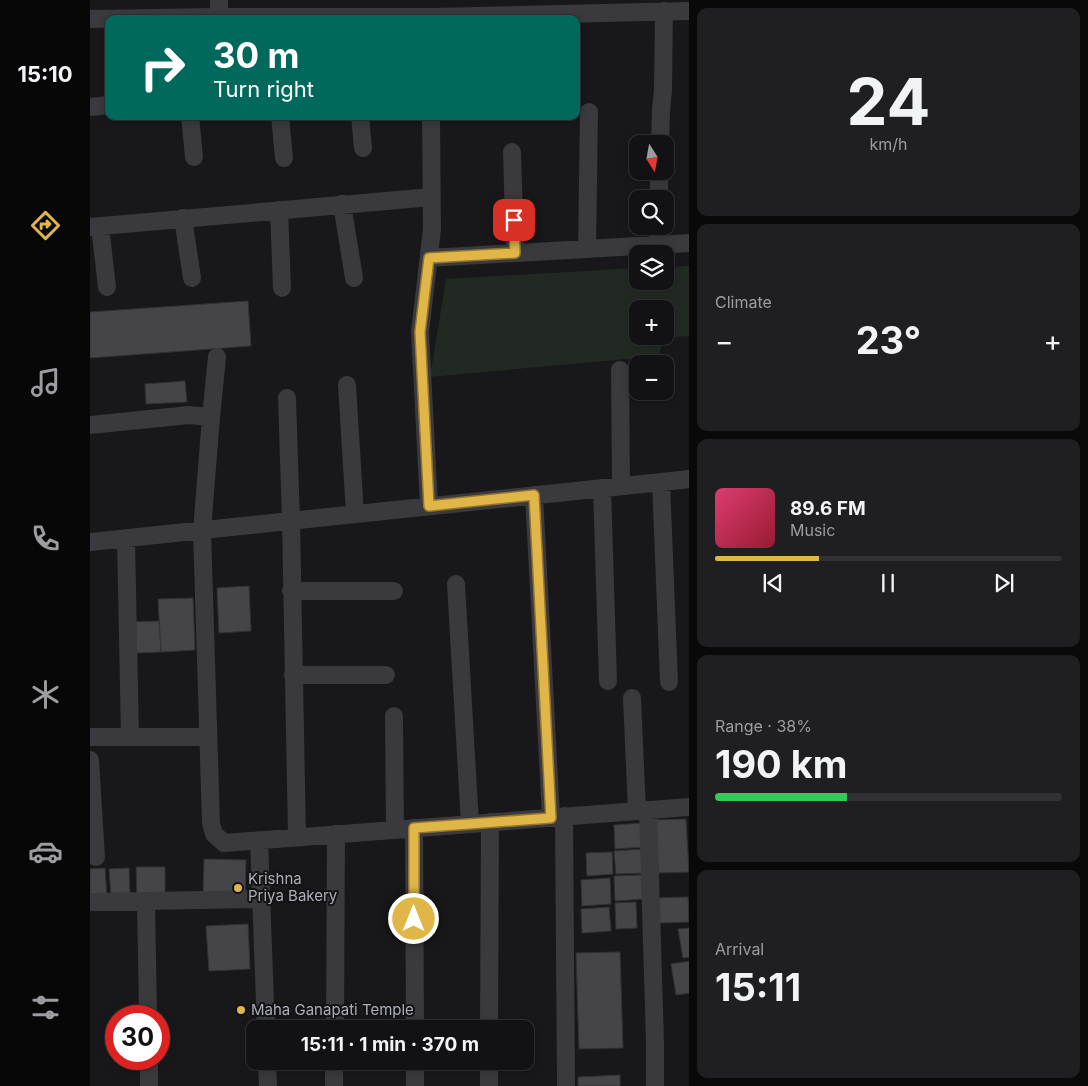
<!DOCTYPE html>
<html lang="en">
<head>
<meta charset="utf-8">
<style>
  body { margin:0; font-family:Inter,sans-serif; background:#1f1f21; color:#f1f3f6; height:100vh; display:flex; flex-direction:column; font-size:19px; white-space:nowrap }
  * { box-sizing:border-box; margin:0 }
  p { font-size:16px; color:#9c9da0 }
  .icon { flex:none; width:28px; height:28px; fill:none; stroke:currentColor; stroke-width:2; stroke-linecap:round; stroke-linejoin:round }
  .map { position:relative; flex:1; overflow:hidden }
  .drawer { display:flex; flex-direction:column; gap:8px; padding:8px; background:#0a090a; width:399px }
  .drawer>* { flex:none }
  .guide { position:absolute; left:15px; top:15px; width:475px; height:105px; border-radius:10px; box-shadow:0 2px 8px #0003,0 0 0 1px #313133; background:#00695c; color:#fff; overflow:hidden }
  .needle { width:32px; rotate:169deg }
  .tools { position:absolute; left:539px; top:135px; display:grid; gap:10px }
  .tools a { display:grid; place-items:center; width:45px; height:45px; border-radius:10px; background:#121113; box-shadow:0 2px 8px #0003,0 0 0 1px #313133; font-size:25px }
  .speed { position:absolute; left:15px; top:1005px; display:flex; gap:10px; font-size:25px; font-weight:700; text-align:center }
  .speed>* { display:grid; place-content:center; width:65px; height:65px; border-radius:50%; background:#121113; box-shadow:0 2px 8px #0003,0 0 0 1px #313133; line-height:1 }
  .speed .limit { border:8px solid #d22; background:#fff; color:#111 }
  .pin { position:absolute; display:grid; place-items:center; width:42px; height:42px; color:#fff; margin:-21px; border-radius:10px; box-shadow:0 2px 8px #0006 }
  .me { position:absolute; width:55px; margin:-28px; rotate:0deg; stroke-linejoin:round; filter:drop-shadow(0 0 4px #0008) }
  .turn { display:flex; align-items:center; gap:18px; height:105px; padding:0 25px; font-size:22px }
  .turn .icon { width:65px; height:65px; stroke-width:2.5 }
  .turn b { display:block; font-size:35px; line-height:42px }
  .big { font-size:38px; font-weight:700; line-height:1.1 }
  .drawer .tile { flex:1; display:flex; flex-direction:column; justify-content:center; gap:8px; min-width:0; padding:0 18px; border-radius:10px; background:#1f1f21 }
  .drawer .dial { align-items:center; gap:0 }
  .dial b { font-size:65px; line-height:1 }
  .song { display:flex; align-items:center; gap:15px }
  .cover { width:60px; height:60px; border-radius:8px; background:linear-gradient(135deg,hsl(340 70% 55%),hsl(350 70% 35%)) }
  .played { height:5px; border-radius:2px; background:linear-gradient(90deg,#e0b648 30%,#313133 30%) }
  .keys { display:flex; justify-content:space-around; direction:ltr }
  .heat { display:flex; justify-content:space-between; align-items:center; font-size:28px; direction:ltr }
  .charge { height:8px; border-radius:4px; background:linear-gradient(90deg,#34c759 38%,#313133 0) }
  .trip { position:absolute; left:156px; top:1020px; width:288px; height:50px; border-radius:10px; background:#121113; box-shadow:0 2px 8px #0003,0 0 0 1px #313133; font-weight:700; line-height:50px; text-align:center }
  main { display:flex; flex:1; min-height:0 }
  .tab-bar { display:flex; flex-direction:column; width:90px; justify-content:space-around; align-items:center; background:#070708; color:#9c9da0 }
  .tab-bar .icon { width:35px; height:35px }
  .tab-bar .current { color:#e0b648 }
  .tab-bar b { font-size:22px; color:#f1f3f6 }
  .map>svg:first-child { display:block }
  .green { fill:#222923; fill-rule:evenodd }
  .building { fill:#454549; stroke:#323235 }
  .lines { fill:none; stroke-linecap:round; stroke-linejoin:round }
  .minor { stroke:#39393e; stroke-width:18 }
  .route-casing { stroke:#92762f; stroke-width:12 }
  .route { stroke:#e0b648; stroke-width:9 }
  .poi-dot { fill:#e0b648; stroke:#131214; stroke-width:2 }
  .labels { text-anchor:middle; stroke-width:4; stroke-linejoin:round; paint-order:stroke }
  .poi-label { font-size:15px; fill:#abaeb8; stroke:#131214; text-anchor:start }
</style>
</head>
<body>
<main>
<nav class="tab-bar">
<b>15:10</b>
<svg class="icon current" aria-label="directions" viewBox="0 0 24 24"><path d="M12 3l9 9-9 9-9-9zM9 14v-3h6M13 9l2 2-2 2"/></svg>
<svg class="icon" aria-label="music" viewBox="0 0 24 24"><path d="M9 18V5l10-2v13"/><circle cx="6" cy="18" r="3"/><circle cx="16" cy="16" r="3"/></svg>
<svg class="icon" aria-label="phone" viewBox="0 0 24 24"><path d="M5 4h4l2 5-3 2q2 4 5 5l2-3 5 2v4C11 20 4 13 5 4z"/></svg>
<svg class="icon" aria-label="climate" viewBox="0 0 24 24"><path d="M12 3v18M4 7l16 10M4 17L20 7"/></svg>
<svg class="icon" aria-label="car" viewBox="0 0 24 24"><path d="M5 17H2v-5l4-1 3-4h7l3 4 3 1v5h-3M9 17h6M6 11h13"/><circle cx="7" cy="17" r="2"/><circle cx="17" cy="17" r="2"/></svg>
<svg class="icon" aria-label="filters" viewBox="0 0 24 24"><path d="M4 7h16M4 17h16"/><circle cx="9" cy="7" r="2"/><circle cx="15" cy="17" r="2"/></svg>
</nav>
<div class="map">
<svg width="600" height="1086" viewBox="0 0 600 1086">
  <rect width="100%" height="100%" fill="#181719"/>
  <path class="green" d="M 599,266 L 599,336 L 573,338 L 569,356 L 340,377 L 356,279 L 547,268 L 548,281 L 575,281 L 575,267 ZM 548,309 L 575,309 L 575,336 L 548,336 Z"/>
  <path class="building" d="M 158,301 L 161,346 L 0,358 L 0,312 Z
    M 95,381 L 97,402 L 56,404 L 55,384 Z
    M 159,586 L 161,631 L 129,633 L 127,588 Z
    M 103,598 L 105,650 L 71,652 L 68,599 Z
    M 69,621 L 71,652 L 45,653 L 43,622 Z
    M 596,819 L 599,872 L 568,873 L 566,820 Z
    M 553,823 L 555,847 L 525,849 L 524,825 Z
    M 554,849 L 556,873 L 526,874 L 524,851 Z
    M 522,852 L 523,874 L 497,876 L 496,853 Z
    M 114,859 L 156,860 L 155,898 L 113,897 Z
    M 46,867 L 75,867 L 75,896 L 47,897 Z
    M 15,868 L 17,899 L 0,900 L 0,869 Z
    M 39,868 L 40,896 L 21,897 L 19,869 Z
    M 551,875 L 553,899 L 525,901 L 524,876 Z
    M 520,878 L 521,904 L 492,906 L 491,880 Z
    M 598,897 L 599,922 L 568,923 L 566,898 Z
    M 546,902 L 547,928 L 526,929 L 525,903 Z
    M 519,907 L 521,931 L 492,933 L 491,909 Z
    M 158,924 L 160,969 L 119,971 L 116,926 Z
    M 600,928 L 600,957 L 593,958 L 588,929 Z
    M 530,952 L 533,1048 L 489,1049 L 486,953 Z
    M 600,961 L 600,993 L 586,995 L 581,964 Z
    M 530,1075 L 530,1086 L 488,1086 L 488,1077 Z"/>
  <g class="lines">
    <path class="minor" d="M 129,0 L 129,17
      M 0,19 L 129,17 L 343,17 L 600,11
      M 0,107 L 19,105
      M 100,116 L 104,157
      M 190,116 L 194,158
      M 270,116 L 273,148
      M 570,144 L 571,110 L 573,90 L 574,11
      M 422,152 L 425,253
      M 569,199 L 569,171
      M 252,204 L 264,278
      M 189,210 L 192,288
      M 93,218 L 102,278
      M 10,226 L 17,287
      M 0,227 L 342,197
      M 568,245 L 568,226
      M 497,249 L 499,112
      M 339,258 L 600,243
      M 530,370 L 531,486
      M 257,385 L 265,514
      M 197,398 L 201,521 L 207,837
      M 121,417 L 127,357
      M 0,425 L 99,415 L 121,417 L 112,531 L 121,823 L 124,834 L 134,843 L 600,807
      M 571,482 L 579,682
      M 512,488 L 518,681
      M 444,495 L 461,817
      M 339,506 L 330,332 L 342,229 L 341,116
      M 36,539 L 40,737
      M 0,542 L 600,479
      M 366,584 L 380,824
      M 201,591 L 304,591
      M 203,675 L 296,675
      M 542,698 L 547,811
      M 304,716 L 305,830
      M 0,737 L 118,737
      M 0,760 L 6,857
      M 558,810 L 565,1042 L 565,1086
      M 474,816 L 476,1086
      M 324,828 L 325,1029
      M 169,840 L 176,1029
      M 56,901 L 58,1016
      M 0,902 L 170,899
      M 245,1029 L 246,834
      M 399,1029 L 400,822
      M 59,1059 L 59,1086
      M 177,1061 L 178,1086
      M 325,1061 L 325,1086
      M 244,1086 L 244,1061
      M 399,1086 L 399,1061"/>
  </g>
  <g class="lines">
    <defs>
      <path id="route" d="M 324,919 L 324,828 L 461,818 L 444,495 L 339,506 L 330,332 L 339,258 L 425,253 L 424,220"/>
    </defs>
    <use href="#route" class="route-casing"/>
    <use href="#route" class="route"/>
  </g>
  <g class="poi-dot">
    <circle cx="148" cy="888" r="5"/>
    <circle cx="151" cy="1010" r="5"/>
  </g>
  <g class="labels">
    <g class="poi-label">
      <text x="158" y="884">Krishna<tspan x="158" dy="17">Priya Bakery</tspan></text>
      <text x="161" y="1015">Maha Ganapati Temple</text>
    </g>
  </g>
</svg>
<div class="tools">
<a><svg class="needle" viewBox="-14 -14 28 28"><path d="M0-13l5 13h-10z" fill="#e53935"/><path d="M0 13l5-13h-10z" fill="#9c9da0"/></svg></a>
<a><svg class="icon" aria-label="search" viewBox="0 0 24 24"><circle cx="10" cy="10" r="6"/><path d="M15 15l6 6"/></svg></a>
<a><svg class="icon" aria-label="layers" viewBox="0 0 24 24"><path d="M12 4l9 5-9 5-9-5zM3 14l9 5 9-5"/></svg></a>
<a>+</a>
<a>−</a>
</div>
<div class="speed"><div class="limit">30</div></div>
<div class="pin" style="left:424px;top:220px;background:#d93025"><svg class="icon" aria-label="arrive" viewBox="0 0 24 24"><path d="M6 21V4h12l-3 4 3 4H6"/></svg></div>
<svg class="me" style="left:324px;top:919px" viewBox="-20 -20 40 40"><circle r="17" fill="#e0b648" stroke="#fff" stroke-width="3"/><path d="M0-11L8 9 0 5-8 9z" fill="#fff"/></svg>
<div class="trip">15:11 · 1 min · 370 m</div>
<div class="guide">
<div class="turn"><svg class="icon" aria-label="right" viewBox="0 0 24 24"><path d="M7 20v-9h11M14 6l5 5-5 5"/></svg><div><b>30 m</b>Turn right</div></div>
</div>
</div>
<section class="drawer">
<div class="tile dial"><b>24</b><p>km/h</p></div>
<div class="tile"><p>Climate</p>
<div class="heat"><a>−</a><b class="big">23°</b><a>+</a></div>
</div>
<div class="tile">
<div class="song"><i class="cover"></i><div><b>89.6 FM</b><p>Music</p></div></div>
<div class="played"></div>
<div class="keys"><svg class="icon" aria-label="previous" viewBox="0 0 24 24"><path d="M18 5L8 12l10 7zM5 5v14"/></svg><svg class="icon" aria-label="pause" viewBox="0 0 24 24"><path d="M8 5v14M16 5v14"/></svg><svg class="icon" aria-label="next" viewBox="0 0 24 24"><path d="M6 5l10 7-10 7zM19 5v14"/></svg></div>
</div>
<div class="tile"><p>Range · 38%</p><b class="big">190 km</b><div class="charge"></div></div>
<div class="tile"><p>Arrival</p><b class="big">15:11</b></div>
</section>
</main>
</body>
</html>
